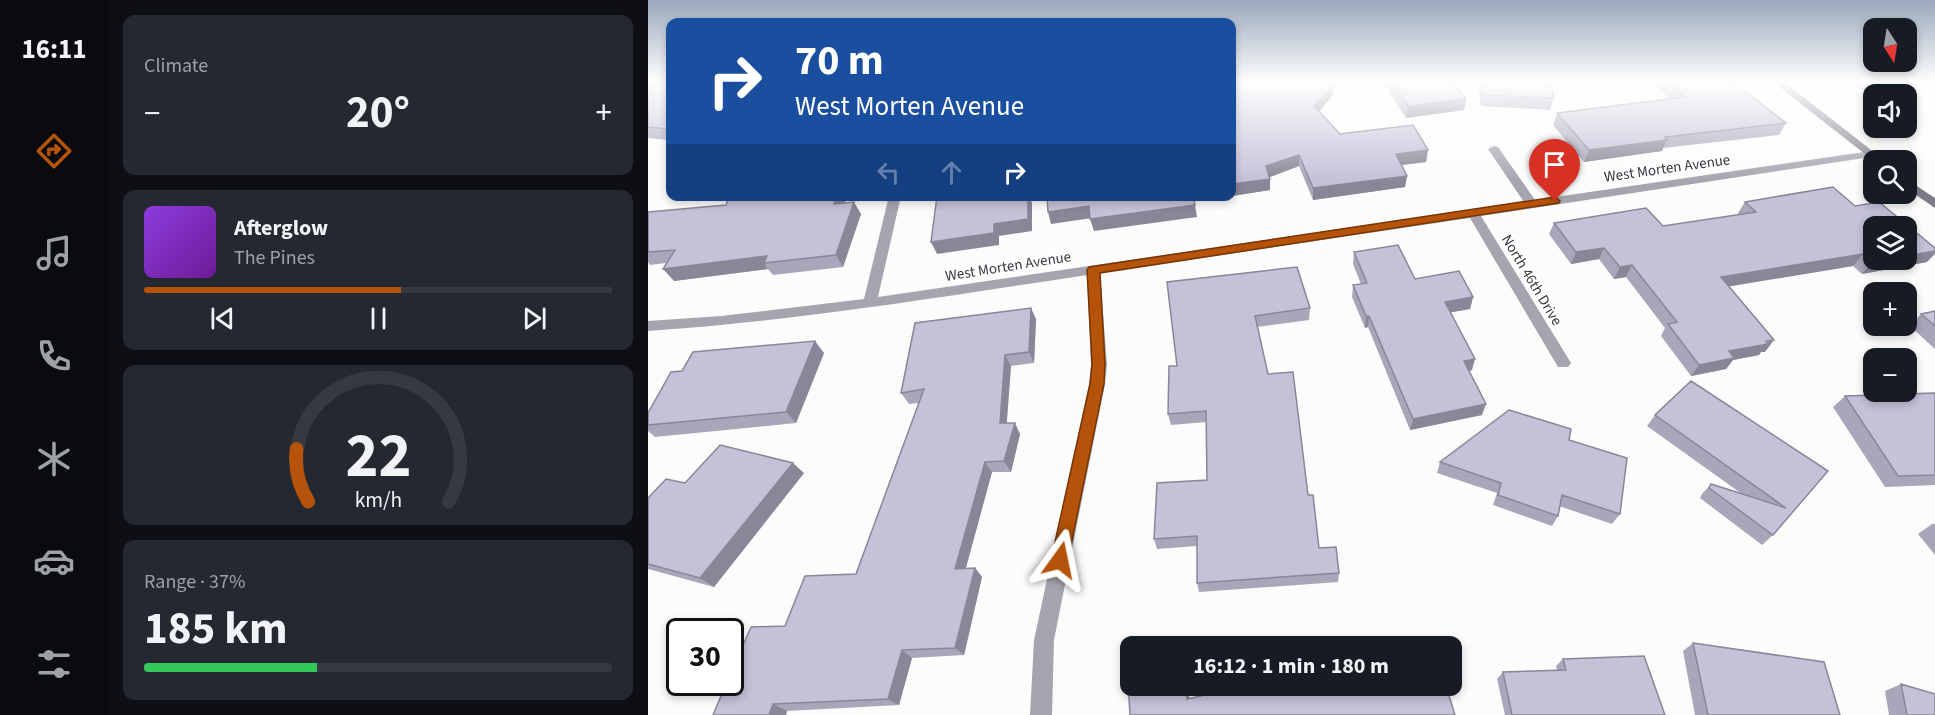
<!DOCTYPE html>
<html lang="en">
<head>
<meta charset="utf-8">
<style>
  body { margin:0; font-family:"Source Sans 3",sans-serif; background:#242831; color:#f1f3f6; height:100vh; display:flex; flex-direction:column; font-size:22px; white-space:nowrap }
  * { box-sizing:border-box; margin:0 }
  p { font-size:20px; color:#9ea1a6 }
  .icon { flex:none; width:33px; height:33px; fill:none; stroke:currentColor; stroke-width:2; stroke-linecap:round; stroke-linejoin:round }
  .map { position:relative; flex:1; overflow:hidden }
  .drawer { display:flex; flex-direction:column; gap:15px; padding:15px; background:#0d0f14; width:540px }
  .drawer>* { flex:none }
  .top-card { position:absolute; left:18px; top:18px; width:570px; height:183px; border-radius:12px; box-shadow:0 3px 9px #0003; background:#1a4fa0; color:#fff; overflow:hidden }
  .needle { width:39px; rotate:168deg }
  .buttons { position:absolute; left:1215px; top:18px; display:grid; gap:12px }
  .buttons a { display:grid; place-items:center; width:54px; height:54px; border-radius:12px; background:#171b24; box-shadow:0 3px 9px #0003; font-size:30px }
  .speed { position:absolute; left:18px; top:618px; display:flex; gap:12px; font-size:30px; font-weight:700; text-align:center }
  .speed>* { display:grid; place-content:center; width:78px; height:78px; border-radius:50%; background:#171b24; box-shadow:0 3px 9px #0003; line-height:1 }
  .speed .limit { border:3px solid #111; border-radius:9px; background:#fff; color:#111 }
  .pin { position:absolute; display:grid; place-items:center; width:51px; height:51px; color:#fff; margin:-62px -26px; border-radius:50% 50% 50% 0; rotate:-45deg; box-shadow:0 0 6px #0007 }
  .pin .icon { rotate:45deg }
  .me { position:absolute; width:66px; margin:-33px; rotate:12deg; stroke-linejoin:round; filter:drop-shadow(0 0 4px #0008) }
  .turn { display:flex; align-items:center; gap:21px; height:126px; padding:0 30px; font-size:27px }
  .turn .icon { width:78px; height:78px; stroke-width:2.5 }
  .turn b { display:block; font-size:42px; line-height:51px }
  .lanes { display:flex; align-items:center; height:57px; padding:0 30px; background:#0003; justify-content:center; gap:30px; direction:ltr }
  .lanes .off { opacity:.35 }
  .big { font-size:45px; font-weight:700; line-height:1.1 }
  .drawer .tile { flex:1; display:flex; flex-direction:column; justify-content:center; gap:9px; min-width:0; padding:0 21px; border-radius:12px; background:#242831 }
  .drawer .dial { align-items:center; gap:0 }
  .dial svg { height:156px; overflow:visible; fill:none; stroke:#363941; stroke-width:7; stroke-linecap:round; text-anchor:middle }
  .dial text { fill:#f1f3f6; stroke:none }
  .song { display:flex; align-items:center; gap:18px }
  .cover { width:72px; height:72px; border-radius:9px; background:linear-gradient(135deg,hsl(270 70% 55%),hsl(280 70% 35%)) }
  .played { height:6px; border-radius:3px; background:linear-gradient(90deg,#b45309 55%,#363941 55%) }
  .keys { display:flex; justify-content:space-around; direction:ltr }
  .heat { display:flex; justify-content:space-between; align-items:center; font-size:33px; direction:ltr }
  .charge { height:9px; border-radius:4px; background:linear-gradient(90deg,#34c759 37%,#363941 0) }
  .trip { position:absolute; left:472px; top:636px; width:342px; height:60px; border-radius:12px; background:#171b24; box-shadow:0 3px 9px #0003; font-weight:700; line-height:60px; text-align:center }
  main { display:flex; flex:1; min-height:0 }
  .tabs { display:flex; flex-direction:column; width:108px; justify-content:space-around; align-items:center; background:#090b0e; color:#9ea1a6 }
  .tabs .icon { width:42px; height:42px }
  .tabs .selected { color:#b45309 }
  .tabs b { font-size:27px; color:#f1f3f6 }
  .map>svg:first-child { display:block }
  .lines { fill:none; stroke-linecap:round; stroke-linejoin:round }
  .street { fill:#a6a5af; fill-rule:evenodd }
  .secondary { fill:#7d7c8a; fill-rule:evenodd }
  .wall { fill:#a9a6ba }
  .shaded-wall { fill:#898797 }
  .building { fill:#c4c1d8; stroke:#898797; stroke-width:1.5 }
  .route { fill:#b45309; stroke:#753606; stroke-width:1.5 }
  .labels { text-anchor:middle; stroke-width:4.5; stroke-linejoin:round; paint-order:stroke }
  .street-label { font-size:15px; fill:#393841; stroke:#fff }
</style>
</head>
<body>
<main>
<nav class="tabs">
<b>16:11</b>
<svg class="icon selected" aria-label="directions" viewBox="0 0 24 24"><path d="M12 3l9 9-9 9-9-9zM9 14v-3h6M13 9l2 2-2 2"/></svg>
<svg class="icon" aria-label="music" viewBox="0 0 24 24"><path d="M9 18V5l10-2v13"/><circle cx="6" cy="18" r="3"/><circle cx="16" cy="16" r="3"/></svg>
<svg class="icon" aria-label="phone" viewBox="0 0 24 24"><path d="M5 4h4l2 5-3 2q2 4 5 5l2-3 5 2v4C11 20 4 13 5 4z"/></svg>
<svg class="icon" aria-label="climate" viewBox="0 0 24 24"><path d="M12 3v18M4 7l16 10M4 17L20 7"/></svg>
<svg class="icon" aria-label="car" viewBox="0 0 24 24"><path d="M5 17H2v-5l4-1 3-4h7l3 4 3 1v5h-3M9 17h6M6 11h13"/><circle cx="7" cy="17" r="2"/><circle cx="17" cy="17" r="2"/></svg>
<svg class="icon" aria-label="filters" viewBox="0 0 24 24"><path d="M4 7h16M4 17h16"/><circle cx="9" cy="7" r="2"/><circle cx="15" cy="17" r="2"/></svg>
</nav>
<section class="drawer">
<div class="tile"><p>Climate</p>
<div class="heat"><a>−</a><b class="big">20°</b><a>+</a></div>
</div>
<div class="tile">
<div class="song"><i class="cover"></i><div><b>Afterglow</b><p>The Pines</p></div></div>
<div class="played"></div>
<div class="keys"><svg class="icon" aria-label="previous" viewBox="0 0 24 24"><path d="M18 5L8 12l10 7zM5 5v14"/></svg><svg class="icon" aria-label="pause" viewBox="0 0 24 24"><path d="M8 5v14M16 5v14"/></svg><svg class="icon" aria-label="next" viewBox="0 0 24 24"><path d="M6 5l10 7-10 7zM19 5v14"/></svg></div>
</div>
<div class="tile dial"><svg viewBox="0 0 100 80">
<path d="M14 69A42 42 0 1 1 86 69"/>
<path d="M14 69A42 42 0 0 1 8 42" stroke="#b45309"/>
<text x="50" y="56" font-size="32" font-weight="700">22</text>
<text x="50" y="72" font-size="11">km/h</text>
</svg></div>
<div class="tile"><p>Range · 37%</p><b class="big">185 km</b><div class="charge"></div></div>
</section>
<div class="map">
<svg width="1287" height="715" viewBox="0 0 1287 715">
  <rect width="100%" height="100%" fill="#fcfcfc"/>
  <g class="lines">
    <path class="street" d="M 846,146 L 850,147 L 887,200 L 1223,151 L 1229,154 L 1223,157 L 833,216 L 923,363 L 920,367 L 910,367 L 822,218 L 452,273 L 459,365 L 457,384 L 406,640 L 404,715 L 382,715 L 386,640 L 441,384 L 443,365 L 439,275 C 293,297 147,321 0,331 L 0,321 L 73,316 L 216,299 L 241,196 L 253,196 L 230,297 L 876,202 L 840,149 Z"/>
    <path class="secondary" d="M 1125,82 L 1136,82 L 1236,160 L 1226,161 Z
      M 1258,179 L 1287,198 L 1287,208 L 1258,188 Z"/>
  </g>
  <path class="wall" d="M 22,82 L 22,140 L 0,138 L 0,88 Z
    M 735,82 L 805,82 L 818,99 L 816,110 L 758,118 Z
    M 829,82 L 902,82 L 906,98 L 902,110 L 833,106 Z
    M 1003,82 L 1085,82 L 1138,123 L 1131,135 L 1015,148 L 1014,151 L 936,162 L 905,125 L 909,113 L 1022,99 Z
    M 1202,82 L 1274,82 L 1269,87 L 1217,93 Z
    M 685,95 L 671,112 L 692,134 L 780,150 L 778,162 L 753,165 L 759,176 L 757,187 L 665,200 L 651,166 L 622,177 L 622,190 L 584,196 Z
    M 1097,202 L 1207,206 L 1279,262 L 1214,274 L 1205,266 L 1081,286 L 1117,352 L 1113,352 L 1111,355 L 1085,360 L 1078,369 L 1043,376 L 1013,336 L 1017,328 L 978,277 L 966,279 L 951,259 L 923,264 L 901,234 L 906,223 L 1015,226 L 1091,215 L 1090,213 Z
    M 197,203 L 213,214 L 195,267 L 125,275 L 120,269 L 26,281 L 18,263 L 2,265 L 0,262 L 0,212 Z
    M 706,252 L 767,279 L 825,297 L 822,309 L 803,312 L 824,370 L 821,371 L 834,415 L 762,430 L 720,327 L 717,328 L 704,297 L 705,285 L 713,284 L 705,264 Z
    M 519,282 L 662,308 L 661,320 L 609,327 L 620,374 L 660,495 L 671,548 L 691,573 L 690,582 L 551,592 L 549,583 L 549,546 L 509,549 L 506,539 L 559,480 L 558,422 L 523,425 L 520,414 L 529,366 Z
    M 1287,311 L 1287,349 L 1262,326 L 1273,314 Z
    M 388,319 L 386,363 L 363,366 L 358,423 L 372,434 L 363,472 L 344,472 L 318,568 L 327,568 L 334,577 L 316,655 L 264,658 L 251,705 L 139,711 L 138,715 L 65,715 L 137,626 L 208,574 L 272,403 L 261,404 L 253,393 Z
    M 176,353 L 148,423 L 7,437 L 0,431 L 0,413 L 34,371 Z
    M 1287,393 L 1287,485 L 1237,487 L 1185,407 L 1197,396 Z
    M 1007,415 L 1180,471 L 1125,535 L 1114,545 L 1052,498 L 1054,494 L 1063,484 L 1094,494 L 999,426 Z
    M 921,440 L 972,514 L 964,524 L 911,506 L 910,516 L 904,526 L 845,505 L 849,493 L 789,473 L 792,462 Z
    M 156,473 L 66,587 L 0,569 L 0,498 Z
    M 1284,524 L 1287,524 L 1287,555 L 1270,534 Z
    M 1045,643 L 1192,715 L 1047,715 L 1035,651 Z
    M 915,659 L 1017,715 L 857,715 L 849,679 L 855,672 L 909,670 L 908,666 Z
    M 1253,684 L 1287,715 L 1241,715 L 1237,691 Z"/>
  <path class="shaded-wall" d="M 686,82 L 685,95 L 665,118 L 666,106 Z
    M 818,99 L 816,110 L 758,118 L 760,106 Z
    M 1019,140 L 1014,151 L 936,162 L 941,150 Z
    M 780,150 L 778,162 L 746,166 L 748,154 Z
    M 651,155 L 651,166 L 619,178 L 618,166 Z
    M 759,176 L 757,187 L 665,200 L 665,188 Z
    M 622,179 L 622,190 L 584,196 L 584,184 Z
    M 188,196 L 199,196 L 194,216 L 186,204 Z
    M 380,196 L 381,196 L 384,203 L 384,231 L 351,236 L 351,245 L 289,254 L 283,242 L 346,224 Z
    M 545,196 L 580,196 L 545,201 Z
    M 206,202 L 213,214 L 195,267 L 188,255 Z
    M 547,205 L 549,217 L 446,231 L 442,219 Z
    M 441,206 L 444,218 L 403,224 L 400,212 Z
    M 956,248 L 951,259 L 923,264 L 928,252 Z
    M 1287,251 L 1287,254 L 1279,262 L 1214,274 L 1224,262 L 1240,260 L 1258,260 L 1258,256 Z
    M 1215,254 L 1205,266 L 1066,289 L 1073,277 Z
    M 119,256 L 116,263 L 120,269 L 26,281 L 15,269 Z
    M 984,265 L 978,277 L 966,279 L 972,267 Z
    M 825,297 L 822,309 L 794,314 L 797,302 Z
    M 383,308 L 388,319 L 386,363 L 381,352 Z
    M 718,316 L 721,316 L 720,327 L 717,328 Z
    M 1126,340 L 1117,352 L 1113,352 L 1111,355 L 1085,360 L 1078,369 L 1043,376 L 1051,365 L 1081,351 Z
    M 167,341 L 176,353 L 148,423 L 138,412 Z
    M 357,355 L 363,366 L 358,434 L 352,423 Z
    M 827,359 L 824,370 L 813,373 L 816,361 Z
    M 838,404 L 834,415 L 762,430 L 765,419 Z
    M 367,423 L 372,434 L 363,472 L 356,461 Z
    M 337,462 L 344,472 L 315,578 L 307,569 Z
    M 145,463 L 156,473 L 66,587 L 52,578 Z
    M 327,568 L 334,577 L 316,655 L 307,648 Z
    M 254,650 L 264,658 L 251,705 L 240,699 Z
    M 538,686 L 540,686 L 542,705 L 539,699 Z
    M 125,704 L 139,711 L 138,715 L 121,715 Z"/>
  <path class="building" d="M 9,82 L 22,82 L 22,129 L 0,127 L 0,88 Z
    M 584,82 L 686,82 L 686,84 L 666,106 L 692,134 L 765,125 L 780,150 L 748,154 L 759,176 L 665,188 L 651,155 L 618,166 L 622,179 L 584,184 Z
    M 744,82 L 805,82 L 818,99 L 760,106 Z
    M 833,82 L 902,82 L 906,98 L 835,95 Z
    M 1020,82 L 1085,82 L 1138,123 L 1017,137 L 1019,140 L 941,150 L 909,113 L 1037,97 Z
    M 1185,187 L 1207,206 L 1231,202 L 1287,248 L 1287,251 L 1258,256 L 1258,226 L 1226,226 L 1226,260 L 1240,260 L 1224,262 L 1215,254 L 1073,277 L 1126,340 L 1118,341 L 1120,344 L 1081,351 L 1086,358 L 1051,365 L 1020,324 L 1029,322 L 984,265 L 972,267 L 956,248 L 928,252 L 906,223 L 998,208 L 1015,226 L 1108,212 L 1097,202 Z
    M 81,196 L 188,196 L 186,204 L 206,202 L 188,255 L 116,263 L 119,256 L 15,269 L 27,250 L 0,252 L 0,212 L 78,205 Z
    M 289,196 L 335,196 L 335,198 L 344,196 L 380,196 L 380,219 L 346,224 L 346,233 L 283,242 Z
    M 399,196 L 545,196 L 547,205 L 442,219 L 441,206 L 400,212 Z
    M 750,245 L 767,279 L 811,271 L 825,297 L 797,302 L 827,359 L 816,361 L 838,404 L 765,419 L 721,316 L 718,316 L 705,285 L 719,283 L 706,252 Z
    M 649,267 L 662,308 L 607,316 L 620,374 L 645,372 L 660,495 L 665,495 L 671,548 L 688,547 L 691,573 L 549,583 L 549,536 L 506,539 L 509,483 L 559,480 L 558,411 L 520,414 L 521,366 L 529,366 L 519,282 Z
    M 383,308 L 381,352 L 357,355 L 352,423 L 367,423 L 356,461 L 337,462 L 307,569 L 327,568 L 307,648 L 254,650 L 240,699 L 125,704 L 121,715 L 65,715 L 79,682 L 82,682 L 82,675 L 103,627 L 137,626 L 157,576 L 208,574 L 276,389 L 253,393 L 267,323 Z
    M 1287,311 L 1287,326 L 1273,314 Z
    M 167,341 L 138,412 L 0,425 L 0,413 L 23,372 L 34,371 L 45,352 Z
    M 1043,381 L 1180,471 L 1125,535 L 1061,488 L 1063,484 L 1138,508 L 1007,415 Z
    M 1287,393 L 1287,475 L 1250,476 L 1197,396 Z
    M 861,410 L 923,429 L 921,440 L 979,458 L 972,514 L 914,495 L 910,516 L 850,495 L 853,483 L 792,462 Z
    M 72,445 L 145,463 L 52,578 L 0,564 L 0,498 L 18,479 L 37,483 Z
    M 1045,643 L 1176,662 L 1192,715 L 1060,715 Z
    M 996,656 L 1017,715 L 864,715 L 855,672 L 918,670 L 915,659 Z
    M 483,680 L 483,686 L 538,686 L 539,699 L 598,686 L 627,686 L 628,690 L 652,686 L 798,686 L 807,715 L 482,715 L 480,681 Z
    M 1253,684 L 1287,694 L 1287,715 L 1259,715 Z"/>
  <linearGradient id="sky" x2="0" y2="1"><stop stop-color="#99a8bb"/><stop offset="0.45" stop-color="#fefefe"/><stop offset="1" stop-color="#fefefe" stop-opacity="0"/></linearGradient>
  <rect width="1287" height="182" fill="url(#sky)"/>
  <path class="route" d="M 907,197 L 912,201 L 911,203 L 452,273 L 457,364 L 456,384 L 420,560 L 418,566 L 412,568 L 406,566 L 403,560 L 442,384 L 444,364 L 439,270 L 441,267 Z"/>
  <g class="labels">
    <g class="street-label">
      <text transform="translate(1019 168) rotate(-8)" y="5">West Morten Avenue</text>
      <text transform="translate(360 266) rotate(-9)" y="5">West Morten Avenue</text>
      <text transform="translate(884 280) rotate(59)" y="5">North 46th Drive</text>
    </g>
  </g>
</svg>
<div class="buttons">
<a><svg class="needle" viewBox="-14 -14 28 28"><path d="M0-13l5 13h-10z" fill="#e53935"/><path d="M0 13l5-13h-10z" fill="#9ea1a6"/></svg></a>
<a><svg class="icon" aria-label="sound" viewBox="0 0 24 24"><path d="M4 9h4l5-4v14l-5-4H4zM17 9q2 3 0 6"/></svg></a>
<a><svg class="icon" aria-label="search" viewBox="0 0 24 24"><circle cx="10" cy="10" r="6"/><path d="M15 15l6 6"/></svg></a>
<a><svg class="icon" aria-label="layers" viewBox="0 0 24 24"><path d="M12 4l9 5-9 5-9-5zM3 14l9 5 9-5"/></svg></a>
<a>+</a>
<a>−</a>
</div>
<div class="speed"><div class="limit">30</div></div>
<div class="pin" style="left:907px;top:201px;background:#d93025"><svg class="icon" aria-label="arrive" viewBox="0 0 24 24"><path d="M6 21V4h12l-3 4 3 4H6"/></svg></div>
<svg class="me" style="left:412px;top:560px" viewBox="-20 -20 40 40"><path d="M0-17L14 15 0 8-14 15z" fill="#b45309" stroke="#fff" stroke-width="4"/></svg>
<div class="trip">16:12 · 1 min · 180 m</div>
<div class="top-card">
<div class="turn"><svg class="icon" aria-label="right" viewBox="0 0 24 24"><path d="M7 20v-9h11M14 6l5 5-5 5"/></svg><div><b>70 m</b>West Morten Avenue</div></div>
<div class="lanes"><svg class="icon off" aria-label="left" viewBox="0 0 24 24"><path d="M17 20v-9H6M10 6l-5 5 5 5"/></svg><svg class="icon off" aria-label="ahead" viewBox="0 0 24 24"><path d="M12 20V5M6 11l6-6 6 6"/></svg><svg class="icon" aria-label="right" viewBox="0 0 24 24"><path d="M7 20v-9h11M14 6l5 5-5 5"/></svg></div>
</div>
</div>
</main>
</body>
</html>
